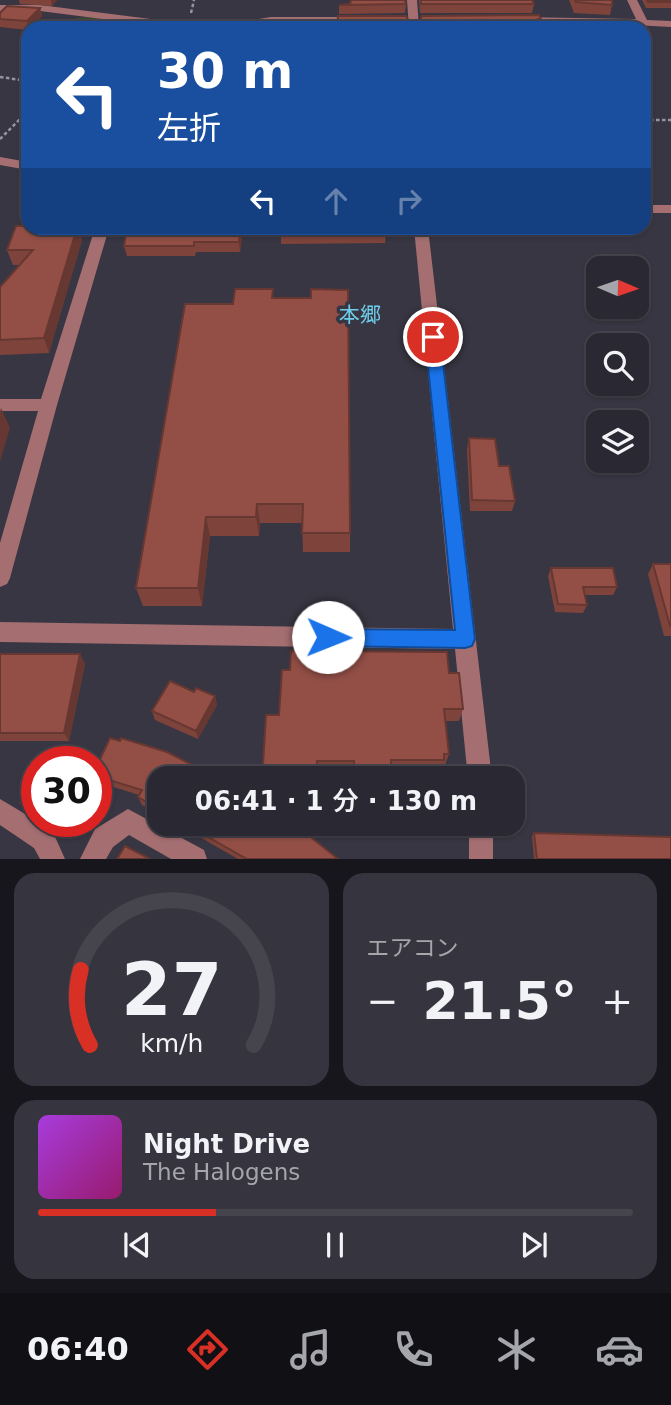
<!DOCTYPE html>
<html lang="ja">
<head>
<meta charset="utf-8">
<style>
  body { margin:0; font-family:"DejaVu Sans","Noto Sans JP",sans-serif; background:#36343e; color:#f1f3f6; height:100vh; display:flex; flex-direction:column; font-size:26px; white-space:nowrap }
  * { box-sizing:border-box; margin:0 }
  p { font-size:23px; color:#a5a6ac }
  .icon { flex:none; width:38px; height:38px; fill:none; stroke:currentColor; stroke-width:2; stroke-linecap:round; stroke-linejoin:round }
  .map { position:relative; height:859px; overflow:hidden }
  .panel { display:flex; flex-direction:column; gap:14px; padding:14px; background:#17161c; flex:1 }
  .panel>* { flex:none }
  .banner { position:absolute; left:21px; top:21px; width:630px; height:214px; border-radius:21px; box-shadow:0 2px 5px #0004,0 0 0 2px #46444d; background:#1a4fa0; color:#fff; overflow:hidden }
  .needle { width:46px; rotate:92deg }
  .tools { position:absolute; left:586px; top:256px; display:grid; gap:14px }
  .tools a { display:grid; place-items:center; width:63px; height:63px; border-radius:14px; background:#2a2832; box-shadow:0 2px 5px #0004,0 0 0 2px #46444d; font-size:35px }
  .speed { position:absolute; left:21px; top:746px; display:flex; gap:14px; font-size:35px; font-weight:700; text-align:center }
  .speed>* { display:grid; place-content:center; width:91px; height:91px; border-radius:50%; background:#2a2832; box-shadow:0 2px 5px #0004,0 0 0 2px #46444d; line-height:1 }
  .speed .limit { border:10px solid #d22; background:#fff; color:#111 }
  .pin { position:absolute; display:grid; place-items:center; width:60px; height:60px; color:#fff; margin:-30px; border:4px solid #fff; border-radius:50%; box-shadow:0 2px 7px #0007 }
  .me { position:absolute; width:77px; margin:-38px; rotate:91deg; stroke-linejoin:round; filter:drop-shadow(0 0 5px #0008) }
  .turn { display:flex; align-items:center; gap:24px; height:147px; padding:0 21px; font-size:32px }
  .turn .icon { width:91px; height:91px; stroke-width:2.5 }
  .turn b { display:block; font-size:49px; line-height:60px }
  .lanes { display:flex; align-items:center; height:66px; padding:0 21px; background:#0003; justify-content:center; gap:35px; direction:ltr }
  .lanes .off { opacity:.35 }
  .big { font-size:52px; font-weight:600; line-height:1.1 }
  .panel .widget { flex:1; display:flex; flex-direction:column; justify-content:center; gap:10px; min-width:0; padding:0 24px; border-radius:21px; background:#36343e }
  .panel .dial { align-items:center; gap:0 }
  .dial svg { height:182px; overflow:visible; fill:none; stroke:#46444d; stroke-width:7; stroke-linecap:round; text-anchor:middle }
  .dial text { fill:#f1f3f6; stroke:none }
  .song { display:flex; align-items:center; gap:21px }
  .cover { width:84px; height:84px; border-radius:10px; background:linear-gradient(135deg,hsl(280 70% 55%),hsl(320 70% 35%)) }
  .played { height:7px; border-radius:4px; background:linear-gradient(90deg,#d93025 30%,#46444d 30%) }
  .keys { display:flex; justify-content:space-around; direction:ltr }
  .heat { display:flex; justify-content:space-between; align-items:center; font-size:38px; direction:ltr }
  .panel .tiles { flex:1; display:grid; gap:14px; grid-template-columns:1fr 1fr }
  .widget:last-child { grid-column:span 2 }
  .trip { position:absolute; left:147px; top:766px; width:378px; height:70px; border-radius:21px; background:#2a2832; box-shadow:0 2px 5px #0004,0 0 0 2px #46444d; font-weight:600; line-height:70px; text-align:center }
  .menu { display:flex; height:112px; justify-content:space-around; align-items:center; background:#111014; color:#a5a6ac }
  .menu .icon { width:49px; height:49px }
  .menu .active { color:#d93025 }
  .menu b { font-size:32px; color:#f1f3f6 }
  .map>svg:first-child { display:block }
  .green { fill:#3c4d2d }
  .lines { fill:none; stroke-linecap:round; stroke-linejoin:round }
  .path { stroke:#96959f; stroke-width:2.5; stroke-dasharray:3.5 2.5; stroke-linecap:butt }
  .minor { fill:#a56f72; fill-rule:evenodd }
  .wall { fill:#7e443c }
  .shaded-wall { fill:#673731 }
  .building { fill:#934f46; stroke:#673731; stroke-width:2 }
  .route { fill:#1a73e8; stroke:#114b97; stroke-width:2 }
  .labels { text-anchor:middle; stroke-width:7; stroke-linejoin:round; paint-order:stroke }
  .neighbourhood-label { font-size:21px; fill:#6dcdeb; stroke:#383642 }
</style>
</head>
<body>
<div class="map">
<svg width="671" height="859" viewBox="0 0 671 859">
  <rect width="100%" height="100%" fill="#383642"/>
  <path class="green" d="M 91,17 L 175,28 L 59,28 L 77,18 Z"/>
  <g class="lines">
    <path class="path" d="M 191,13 L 194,0
      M 0,77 L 28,81
      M 644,120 L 671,120
      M 0,139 L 28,111"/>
    <path class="minor" d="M 407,0 L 417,0 L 419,28 L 409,28 Z
      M 627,0 L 637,0 L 647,20 L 671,21 L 671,27 L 580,22 L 517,23 L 512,20 L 517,17 L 636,19 Z
      M 0,5 L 40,5 L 198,25 L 227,24 L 271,17 L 360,17 L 365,20 L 360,23 L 271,23 L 241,28 L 173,28 L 40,11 L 0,11 Z
      M 0,157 L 28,162 L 28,170 L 0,165 Z
      M 644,205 L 671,205 L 671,213 L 644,213 Z
      M 95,228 L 109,228 L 57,405 L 10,578 L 7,584 L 0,587 L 0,543 L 38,411 L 0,411 L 0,399 L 41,399 Z
      M 414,228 L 428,228 L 492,779 L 468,779 L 455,649 L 0,642 L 0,622 L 453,629 Z
      M 0,799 L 52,830 L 65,859 L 40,859 L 34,848 L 0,825 Z
      M 128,809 L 204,850 L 207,859 L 171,859 L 129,835 L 113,847 L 106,859 L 80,859 L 95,829 Z
      M 469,824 L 493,824 L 493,859 L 469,859 Z"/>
  </g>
  <path class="wall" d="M 19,0 L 57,0 L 52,6 L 20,4 Z
    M 419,0 L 532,0 L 534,4 L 532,13 L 420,13 Z
    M 569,0 L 612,0 L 612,5 L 610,15 L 574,13 Z
    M 642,0 L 671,0 L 671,8 L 646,8 Z
    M 406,4 L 405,13 L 339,14 L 339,5 Z
    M 40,8 L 42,16 L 31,28 L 28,28 L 28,30 L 0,27 L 0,13 Z
    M 28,228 L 79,228 L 82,240 L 49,353 L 0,355 L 0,287 L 19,265 L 13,265 L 7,250 Z
    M 125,228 L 243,228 L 240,252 L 196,252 L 195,256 L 127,256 L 124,246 L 126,235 Z
    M 281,231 L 386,231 L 385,243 L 281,244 Z
    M 273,298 L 350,533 L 350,552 L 303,552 L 302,523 L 260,523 L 259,536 L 210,536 L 202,606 L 143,606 L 136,588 L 233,304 Z
    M 469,438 L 499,466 L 515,501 L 512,511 L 470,511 L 467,449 Z
    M 653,564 L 671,564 L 671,636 L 664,636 L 648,574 Z
    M 551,568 L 617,587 L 613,595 L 585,595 L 587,605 L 583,613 L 555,612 L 548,576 Z
    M 0,654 L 80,654 L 85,664 L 69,741 L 0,741 Z
    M 290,670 L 449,673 L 463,709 L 459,721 L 446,721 L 449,754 L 445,765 L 443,765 L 441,772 L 390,772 L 389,777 L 353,777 L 353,772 L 318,772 L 318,776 L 265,776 L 263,765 L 279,715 Z
    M 194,692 L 215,696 L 217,705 L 198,739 L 155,720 L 152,711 Z
    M 96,768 L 159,779 L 159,814 L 142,805 L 138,797 L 139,795 L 98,782 L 96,779 Z
    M 37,782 L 37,817 L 27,810 L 20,803 Z
    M 42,821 L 66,821 L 58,832 Z
    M 177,824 L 290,824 L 338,859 L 238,859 Z
    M 534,833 L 671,859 L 534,859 L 532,836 Z"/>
  <path class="shaded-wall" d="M 51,0 L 57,0 L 52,6 Z
    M 40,8 L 42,16 L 31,28 L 28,28 L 27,21 Z
    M 77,228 L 79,228 L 82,240 L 49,353 L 44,338 Z
    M 241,228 L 243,228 L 240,252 L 239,242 Z
    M 1,408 L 10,428 L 0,461 L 0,412 Z
    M 257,504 L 260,523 L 259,536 L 256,517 Z
    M 206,517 L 210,536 L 202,606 L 198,588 Z
    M 80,654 L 85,664 L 69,741 L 64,733 Z
    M 215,696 L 217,705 L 198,739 L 196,731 Z
    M 56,821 L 66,821 L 58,832 L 52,825 Z"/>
  <path class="building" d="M 351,0 L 405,0 L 406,4 L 339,5 L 350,4 Z
    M 421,0 L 532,0 L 534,4 L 421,4 Z
    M 575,0 L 612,0 L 612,5 L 576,2 Z
    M 647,0 L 671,0 L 671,2 L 648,2 Z
    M 7,6 L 40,8 L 27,21 L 0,19 L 0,13 Z
    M 539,15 L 541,19 L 538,19 L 540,24 L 537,24 L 539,28 L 337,28 L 338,16 L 406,16 L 408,20 L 420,21 L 422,16 Z
    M 593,20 L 613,21 L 613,28 L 594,28 Z
    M 16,226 L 28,226 L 28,228 L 77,228 L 44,338 L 0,340 L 0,287 L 33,250 L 7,250 Z
    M 125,228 L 241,228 L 239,242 L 194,242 L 194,246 L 124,246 L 127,228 Z
    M 281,228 L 386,228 L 386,231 L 281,231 Z
    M 235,289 L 273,289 L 272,298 L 311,298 L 311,289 L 348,290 L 350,533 L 302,533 L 303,504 L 257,504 L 256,517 L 206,517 L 198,588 L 136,588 L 185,304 L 233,304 Z
    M 469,438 L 495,439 L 499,466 L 509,466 L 515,501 L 472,500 Z
    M 653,564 L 671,564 L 671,626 L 670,626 Z
    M 551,568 L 613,568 L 617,587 L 583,587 L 587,605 L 558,604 Z
    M 291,651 L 447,652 L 449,673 L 459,673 L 463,709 L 444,709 L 449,754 L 444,754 L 444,760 L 391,760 L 391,765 L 354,765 L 354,761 L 317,761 L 317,765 L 263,765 L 266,715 L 279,715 L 282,670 L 290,670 Z
    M 0,654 L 80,654 L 64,733 L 0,733 Z
    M 170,681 L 194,692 L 196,688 L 215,696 L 196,731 L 152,711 Z
    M 110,738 L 120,741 L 121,738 L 167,752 L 219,779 L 159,779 L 159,809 L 138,797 L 142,790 L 96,776 L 96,768 Z
    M 37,782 L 37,814 L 20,803 Z
    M 46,821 L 56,821 L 52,825 Z
    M 185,824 L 290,824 L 302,830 L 338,859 L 247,859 Z
    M 534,833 L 671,837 L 671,859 L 537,859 Z
    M 125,846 L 150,859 L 117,859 Z"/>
  <path class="route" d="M 433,332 L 440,337 L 475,639 L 472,646 L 465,648 L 328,646 L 322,644 L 319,637 L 322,631 L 328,629 L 455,630 L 425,337 Z"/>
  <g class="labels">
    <g class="neighbourhood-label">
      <text x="360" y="322">本郷</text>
    </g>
  </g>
</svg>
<div class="tools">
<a><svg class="needle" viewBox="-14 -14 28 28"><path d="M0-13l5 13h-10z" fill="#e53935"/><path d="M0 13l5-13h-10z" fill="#a5a6ac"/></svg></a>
<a><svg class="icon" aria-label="search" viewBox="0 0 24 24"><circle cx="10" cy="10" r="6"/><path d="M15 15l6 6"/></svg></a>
<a><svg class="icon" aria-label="layers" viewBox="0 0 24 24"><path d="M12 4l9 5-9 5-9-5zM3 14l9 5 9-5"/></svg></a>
</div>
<div class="speed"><div class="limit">30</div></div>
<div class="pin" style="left:433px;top:337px;background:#d93025"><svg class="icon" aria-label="arrive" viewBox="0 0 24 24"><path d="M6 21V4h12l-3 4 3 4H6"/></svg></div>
<svg class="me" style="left:328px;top:637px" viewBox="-20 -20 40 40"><circle r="19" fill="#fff"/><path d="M0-13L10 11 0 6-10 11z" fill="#1a73e8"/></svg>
<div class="trip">06:41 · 1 分 · 130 m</div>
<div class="banner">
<div class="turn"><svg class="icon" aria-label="left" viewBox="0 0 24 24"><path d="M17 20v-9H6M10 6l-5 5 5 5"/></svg><div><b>30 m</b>左折</div></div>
<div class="lanes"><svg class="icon" aria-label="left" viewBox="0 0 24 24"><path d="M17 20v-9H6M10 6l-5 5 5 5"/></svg><svg class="icon off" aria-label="ahead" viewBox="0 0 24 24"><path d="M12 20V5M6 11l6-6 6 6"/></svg><svg class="icon off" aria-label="right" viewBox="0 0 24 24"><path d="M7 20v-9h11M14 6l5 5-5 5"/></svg></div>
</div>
</div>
<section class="panel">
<div class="tiles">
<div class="widget dial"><svg viewBox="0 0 100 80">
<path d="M14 69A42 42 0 1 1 86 69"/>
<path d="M14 69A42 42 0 0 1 10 36" stroke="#d93025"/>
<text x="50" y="56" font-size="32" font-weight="700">27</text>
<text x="50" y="72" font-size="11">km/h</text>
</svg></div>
<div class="widget"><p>エアコン</p>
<div class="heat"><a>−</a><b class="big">21.5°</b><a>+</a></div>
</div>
<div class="widget">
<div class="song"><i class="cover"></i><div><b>Night Drive</b><p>The Halogens</p></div></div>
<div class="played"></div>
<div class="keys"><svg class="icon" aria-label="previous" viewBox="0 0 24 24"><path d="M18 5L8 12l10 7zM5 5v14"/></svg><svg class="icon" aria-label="pause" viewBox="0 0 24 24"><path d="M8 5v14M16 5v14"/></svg><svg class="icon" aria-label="next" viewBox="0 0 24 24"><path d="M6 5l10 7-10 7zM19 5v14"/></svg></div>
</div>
</div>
</section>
<nav class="menu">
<b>06:40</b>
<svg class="icon active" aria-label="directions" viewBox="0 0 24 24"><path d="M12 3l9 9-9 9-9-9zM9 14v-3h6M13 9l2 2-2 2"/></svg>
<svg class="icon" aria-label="music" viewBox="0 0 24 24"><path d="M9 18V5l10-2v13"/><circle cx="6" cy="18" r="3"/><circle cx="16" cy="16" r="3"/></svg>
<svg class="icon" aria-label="phone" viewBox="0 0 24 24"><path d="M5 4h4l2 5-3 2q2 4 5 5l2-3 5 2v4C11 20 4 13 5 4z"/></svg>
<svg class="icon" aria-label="climate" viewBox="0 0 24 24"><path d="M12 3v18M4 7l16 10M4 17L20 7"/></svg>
<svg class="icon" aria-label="car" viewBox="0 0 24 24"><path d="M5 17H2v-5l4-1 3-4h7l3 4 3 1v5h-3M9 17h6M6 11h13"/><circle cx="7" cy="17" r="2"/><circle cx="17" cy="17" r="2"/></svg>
</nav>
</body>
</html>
